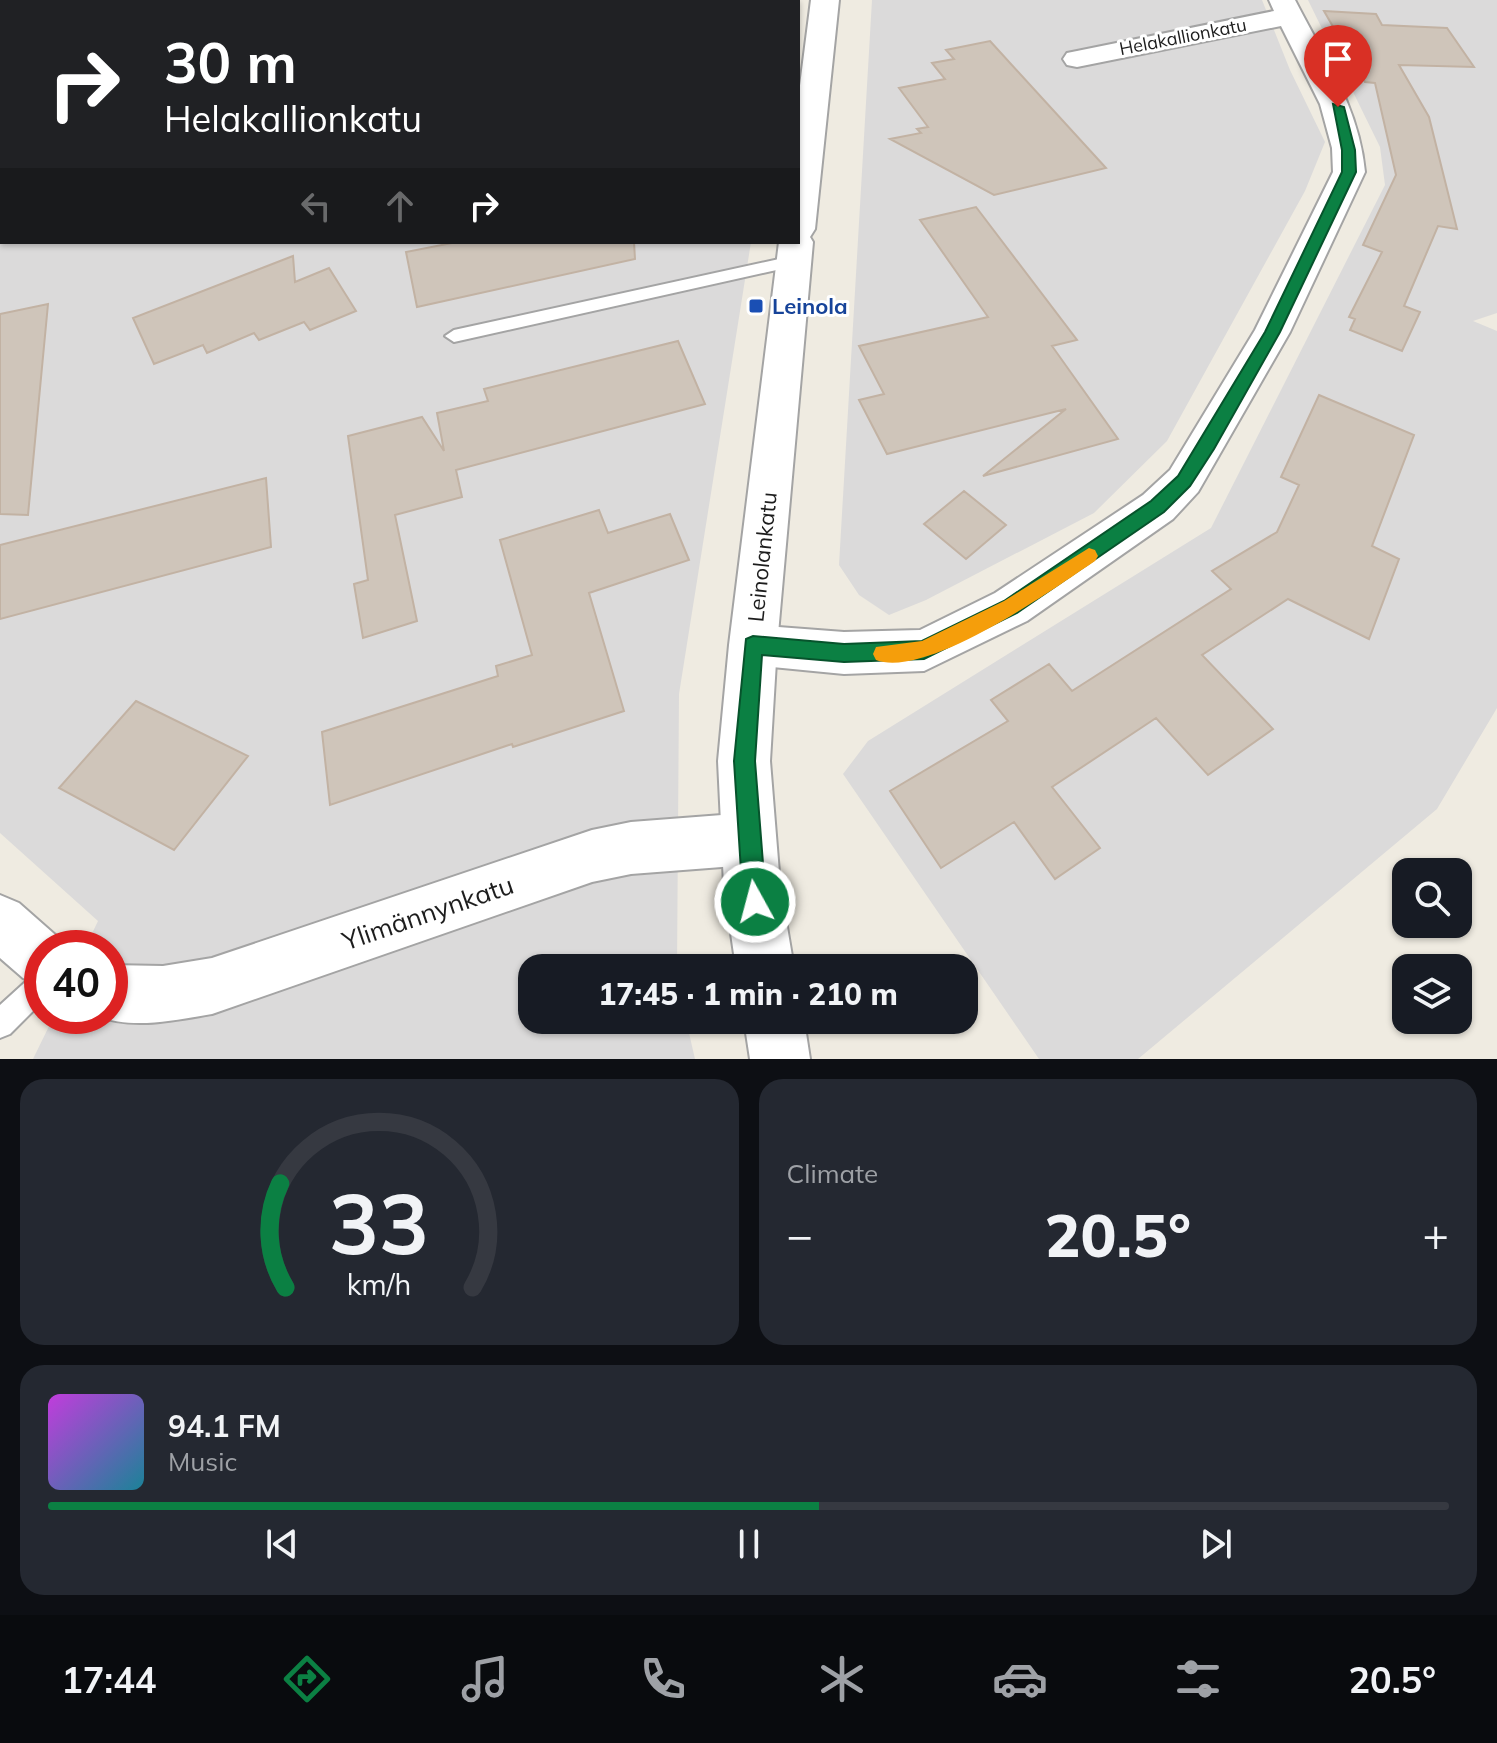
<!DOCTYPE html>
<html lang="en">
<head>
<meta charset="utf-8">
<style>
  body { margin:0; font-family:Mulish,sans-serif; background:#242831; color:#f1f3f6; height:100vh; display:flex; flex-direction:column; font-size:30px; white-space:nowrap }
  * { box-sizing:border-box; margin:0 }
  p { font-size:26px; color:#9ea1a6 }
  .icon { flex:none; width:44px; height:44px; fill:none; stroke:currentColor; stroke-width:2; stroke-linecap:round; stroke-linejoin:round }
  .map { position:relative; height:1059px; overflow:hidden }
  .side { display:flex; flex-direction:column; gap:20px; padding:20px; background:#0d0f14; flex:1 }
  .side>* { flex:none }
  .guide { position:absolute; left:0px; top:0px; width:800px; height:244px; box-shadow:0 2px 6px #0004; background:#202124; color:#fff; overflow:hidden }
  .buttons { position:absolute; left:1392px; top:858px; display:grid; gap:16px }
  .buttons a { display:grid; place-items:center; width:80px; height:80px; border-radius:16px; background:#171b24; box-shadow:0 2px 6px #0004; font-size:40px }
  .speed { position:absolute; left:24px; top:930px; display:flex; gap:16px; font-size:40px; font-weight:700; text-align:center }
  .speed>* { display:grid; place-content:center; width:104px; height:104px; border-radius:50%; background:#171b24; box-shadow:0 2px 6px #0004; line-height:1 }
  .speed .limit { border:12px solid #d22; background:#fff; color:#111 }
  .pin { position:absolute; display:grid; place-items:center; width:68px; height:68px; color:#fff; margin:-82px -34px; border-radius:50% 50% 50% 0; rotate:-45deg; box-shadow:0 0 8px #0007 }
  .pin .icon { rotate:45deg }
  .me { position:absolute; width:88px; margin:-44px; rotate:353deg; stroke-linejoin:round; filter:drop-shadow(0 0 6px #0008) }
  .turn { display:flex; align-items:center; gap:28px; height:168px; padding:0 32px; font-size:36px }
  .turn .icon { width:104px; height:104px; stroke-width:2.5 }
  .turn b { display:block; font-size:56px; line-height:68px }
  .lanes { display:flex; align-items:center; height:76px; padding:0 32px; background:#0003; justify-content:center; gap:40px; direction:ltr }
  .lanes .off { opacity:.35 }
  .big { font-size:60px; font-weight:800; line-height:1.1 }
  .side .widget { flex:1; display:flex; flex-direction:column; justify-content:center; gap:12px; min-width:0; padding:0 28px; border-radius:24px; background:#242831 }
  .side .dial { align-items:center; gap:0 }
  .dial svg { height:208px; overflow:visible; fill:none; stroke:#363941; stroke-width:7; stroke-linecap:round; text-anchor:middle }
  .dial text { fill:#f1f3f6; stroke:none }
  .song { display:flex; align-items:center; gap:24px }
  .cover { width:96px; height:96px; border-radius:12px; background:linear-gradient(135deg,hsl(290 70% 55%),hsl(190 70% 35%)) }
  .played { height:8px; border-radius:4px; background:linear-gradient(90deg,#0b8043 55%,#363941 55%) }
  .keys { display:flex; justify-content:space-around; direction:ltr }
  .heat { display:flex; justify-content:space-between; align-items:center; font-size:44px; direction:ltr }
  .side .tiles { flex:1; display:grid; gap:20px; grid-template-columns:1fr 1fr }
  .widget:last-child { grid-column:span 2 }
  .trip { position:absolute; left:518px; top:954px; width:460px; height:80px; border-radius:24px; background:#171b24; box-shadow:0 2px 6px #0004; font-weight:800; line-height:80px; text-align:center }
  .tabs { display:flex; height:128px; justify-content:space-around; align-items:center; background:#090b0e; color:#9ea1a6 }
  .tabs .icon { width:56px; height:56px }
  .tabs .on { color:#0b8043 }
  .tabs b { font-size:36px; color:#f1f3f6 }
  .map>svg:first-child { display:block }
  .residential { fill:#dbdada }
  .building { fill:#cfc5ba; stroke:#c2b2a3; stroke-width:2 }
  .lines { fill:none; stroke-linecap:round; stroke-linejoin:round }
  .service-casing { stroke:#a4a4a4; stroke-width:4 }
  .minor-casing { stroke:#a4a4a4; stroke-width:4 }
  .tertiary-casing { stroke:#a4a4a4; stroke-width:4 }
  .service { fill:#fff; fill-rule:evenodd }
  .minor { fill:#fff; fill-rule:evenodd }
  .tertiary { fill:#fff; fill-rule:evenodd }
  .route { fill:#0b8043; stroke:#07532c; stroke-width:2 }
  .slow { fill:#f59e0b }
  .transit-dot { fill:#1a4fb4; stroke:#fff; stroke-width:3 }
  .labels { text-anchor:middle; stroke-width:6; stroke-linejoin:round; paint-order:stroke }
  .far-street-label { font-size:18px; fill:#1d1d1d; stroke:#fff }
  .transit-label { font-size:22px; font-weight:bold; fill:#164399; stroke:#fff; text-anchor:start }
  .street-label { font-size:22px; fill:#1d1d1d; stroke:#fff }
  .near-street-label { font-size:26px; fill:#1d1d1d; stroke:#fff }
</style>
</head>
<body>
<div class="map">
<svg width="1497" height="1059" viewBox="0 0 1497 1059">
  <rect width="100%" height="100%" fill="#efebe1"/>
  <path class="residential" d="M 0,0 L 788,0 L 2,2 L 2,242 L 751,242 L 679,694 L 677,968 L 532,968 L 532,1020 L 686,1020 L 695,1059 L 33,1059 L 54,1016 L 110,1016 L 110,948 L 85,948 L 98,921 L 0,833 Z
    M 872,0 L 1262,0 L 1290,70 L 1325,142 L 1305,191 L 1167,441 L 1094,513 L 926,600 L 889,615 L 859,595 L 839,565 Z
    M 1308,0 L 1497,0 L 1497,313 L 1473,321 L 1497,331 L 1497,708 L 1437,809 L 1138,1059 L 1039,1059 L 843,774 L 868,741 L 1211,528 L 1385,185 L 1380,147 Z"/>
  <path class="building" d="M 1324,11 L 1376,14 L 1382,25 L 1447,28 L 1474,67 L 1399,65 L 1429,117 L 1457,229 L 1438,226 L 1404,306 L 1420,312 L 1402,351 L 1350,330 L 1355,319 L 1349,317 L 1382,252 L 1363,245 L 1396,175 L 1375,83 L 1365,82 Z
    M 990,41 L 1106,168 L 994,195 L 890,139 L 921,133 L 917,129 L 928,127 L 899,88 L 945,79 L 932,63 L 954,59 L 946,50 Z
    M 976,207 L 1077,340 L 1052,346 L 1118,439 L 983,476 L 1066,409 L 887,454 L 859,400 L 884,394 L 859,346 L 988,317 L 920,220 Z
    M 457,242 L 634,242 L 635,259 L 417,307 L 406,252 Z
    M 293,256 L 295,282 L 329,268 L 356,311 L 310,330 L 304,322 L 259,340 L 254,333 L 207,353 L 203,345 L 154,364 L 133,318 Z
    M 48,304 L 28,515 L 0,514 L 0,314 Z
    M 678,341 L 705,404 L 456,470 L 462,497 L 395,515 L 417,621 L 363,638 L 354,584 L 368,580 L 348,436 L 422,417 L 444,451 L 437,413 L 488,401 L 484,389 Z
    M 1319,395 L 1414,435 L 1372,546 L 1399,559 L 1369,639 L 1288,599 L 1202,655 L 1273,729 L 1208,775 L 1156,718 L 1052,787 L 1100,848 L 1055,879 L 1014,822 L 941,868 L 890,791 L 1008,721 L 991,700 L 1049,664 L 1072,691 L 1231,589 L 1212,571 L 1277,532 L 1299,485 L 1281,477 Z
    M 266,478 L 271,547 L 0,619 L 0,545 Z
    M 964,491 L 1006,525 L 966,559 L 924,524 Z
    M 599,510 L 608,533 L 670,514 L 689,560 L 589,593 L 624,711 L 513,747 L 512,744 L 330,805 L 322,732 L 498,676 L 496,666 L 532,655 L 500,540 Z
    M 136,701 L 248,756 L 174,850 L 59,788 Z"/>
  <g class="lines">
    <defs>
      <path id="service" d="M 793,256 L 801,261 L 799,265 L 454,342 L 445,336 L 454,330 Z
        M 42,971 L 42,1002 L 10,1034 L 0,1038 L 0,1005 L 33,975 Z"/>
      <path id="minor" d="M 526,0 L 552,0 L 525,2 Z
        M 1269,0 L 1295,0 C 1324,57 1359,107 1365,172 L 1290,332 L 1198,492 L 1173,519 L 1027,621 L 924,671 L 844,674 L 753,665 L 737,659 L 730,645 L 737,631 L 753,625 L 844,632 L 920,630 L 995,593 L 1143,495 L 1170,470 L 1255,330 L 1333,172 L 1332,148 L 1320,104 L 1281,26 L 1077,67 L 1067,65 L 1063,59 L 1067,53 L 1077,51 L 1274,11 Z
        M 748,813 L 766,821 L 774,839 L 766,857 L 748,865 L 631,874 L 592,882 L 212,1014 C 176,1020 132,1030 98,1016 L 110,1016 L 110,965 L 163,966 L 212,958 L 592,830 L 631,822 Z
        M 0,895 L 19,903 L 61,940 L 65,948 L 42,948 L 42,987 L 23,978 L 0,958 Z"/>
      <path id="tertiary" d="M 811,0 L 839,0 L 815,229 L 810,237 L 813,242 L 777,645 L 770,761 L 780,885 L 794,968 L 736,968 L 724,885 L 718,761 L 729,645 L 779,242 L 798,242 L 798,101 Z
        M 744,1020 L 804,1020 L 810,1059 L 750,1059 Z"/>
    </defs>
    <use href="#service" class="service-casing"/>
    <use href="#minor" class="minor-casing"/>
    <use href="#tertiary" class="tertiary-casing"/>
    <use href="#service" class="service"/>
    <use href="#minor" class="minor"/>
    <use href="#tertiary" class="tertiary"/>
  </g>
  <path class="route" d="M 1333,104 L 1344,107 L 1355,150 L 1356,172 L 1280,332 L 1214,449 L 1190,486 L 1164,512 L 1017,613 L 924,659 L 844,662 L 762,655 L 755,761 L 766,902 L 763,910 L 755,913 L 747,910 L 743,902 L 734,761 L 746,639 L 753,636 L 844,644 L 922,641 L 1004,601 L 1151,501 L 1178,476 L 1265,332 L 1342,172 L 1342,150 Z"/>
  <path class="slow" d="M 1089,548 L 1095,550 L 1098,556 L 1095,561 C 1052,590 927,679 876,660 L 873,654 L 876,647 L 922,641 L 1004,601 Z"/>
  <rect class="transit-dot" x="748" y="298" width="16" height="16" rx="4"/>
  <g class="labels">
    <g class="far-street-label">
      <text transform="translate(1183 37) rotate(-11)" y="6">Helakallionkatu</text>
    </g>
    <g class="transit-label">
      <text x="772" y="314">Leinola</text>
    </g>
    <g class="street-label">
      <text transform="translate(762 557) rotate(-84)" y="8">Leinolankatu</text>
    </g>
    <g class="near-street-label">
      <text transform="translate(428 913) rotate(-19)" y="9">Ylimännynkatu</text>
    </g>
  </g>
</svg>
<div class="buttons">
<a><svg class="icon" aria-label="search" viewBox="0 0 24 24"><circle cx="10" cy="10" r="6"/><path d="M15 15l6 6"/></svg></a>
<a><svg class="icon" aria-label="layers" viewBox="0 0 24 24"><path d="M12 4l9 5-9 5-9-5zM3 14l9 5 9-5"/></svg></a>
</div>
<div class="speed"><div class="limit">40</div></div>
<div class="pin" style="left:1338px;top:107px;background:#d93025"><svg class="icon" aria-label="arrive" viewBox="0 0 24 24"><path d="M6 21V4h12l-3 4 3 4H6"/></svg></div>
<svg class="me" style="left:755px;top:902px" viewBox="-20 -20 40 40"><circle r="17" fill="#0b8043" stroke="#fff" stroke-width="3"/><path d="M0-11L8 9 0 5-8 9z" fill="#fff"/></svg>
<div class="trip">17:45 · 1 min · 210 m</div>
<div class="guide">
<div class="turn"><svg class="icon" aria-label="right" viewBox="0 0 24 24"><path d="M7 20v-9h11M14 6l5 5-5 5"/></svg><div><b>30 m</b>Helakallionkatu</div></div>
<div class="lanes"><svg class="icon off" aria-label="left" viewBox="0 0 24 24"><path d="M17 20v-9H6M10 6l-5 5 5 5"/></svg><svg class="icon off" aria-label="ahead" viewBox="0 0 24 24"><path d="M12 20V5M6 11l6-6 6 6"/></svg><svg class="icon" aria-label="right" viewBox="0 0 24 24"><path d="M7 20v-9h11M14 6l5 5-5 5"/></svg></div>
</div>
</div>
<section class="side">
<div class="tiles">
<div class="widget dial"><svg viewBox="0 0 100 80">
<path d="M14 69A42 42 0 1 1 86 69"/>
<path d="M14 69A42 42 0 0 1 12 29" stroke="#0b8043"/>
<text x="50" y="56" font-size="32" font-weight="700">33</text>
<text x="50" y="72" font-size="11">km/h</text>
</svg></div>
<div class="widget"><p>Climate</p>
<div class="heat"><a>−</a><b class="big">20.5°</b><a>+</a></div>
</div>
<div class="widget">
<div class="song"><i class="cover"></i><div><b>94.1 FM</b><p>Music</p></div></div>
<div class="played"></div>
<div class="keys"><svg class="icon" aria-label="previous" viewBox="0 0 24 24"><path d="M18 5L8 12l10 7zM5 5v14"/></svg><svg class="icon" aria-label="pause" viewBox="0 0 24 24"><path d="M8 5v14M16 5v14"/></svg><svg class="icon" aria-label="next" viewBox="0 0 24 24"><path d="M6 5l10 7-10 7zM19 5v14"/></svg></div>
</div>
</div>
</section>
<nav class="tabs">
<b>17:44</b>
<svg class="icon on" aria-label="directions" viewBox="0 0 24 24"><path d="M12 3l9 9-9 9-9-9zM9 14v-3h6M13 9l2 2-2 2"/></svg>
<svg class="icon" aria-label="music" viewBox="0 0 24 24"><path d="M9 18V5l10-2v13"/><circle cx="6" cy="18" r="3"/><circle cx="16" cy="16" r="3"/></svg>
<svg class="icon" aria-label="phone" viewBox="0 0 24 24"><path d="M5 4h4l2 5-3 2q2 4 5 5l2-3 5 2v4C11 20 4 13 5 4z"/></svg>
<svg class="icon" aria-label="climate" viewBox="0 0 24 24"><path d="M12 3v18M4 7l16 10M4 17L20 7"/></svg>
<svg class="icon" aria-label="car" viewBox="0 0 24 24"><path d="M5 17H2v-5l4-1 3-4h7l3 4 3 1v5h-3M9 17h6M6 11h13"/><circle cx="7" cy="17" r="2"/><circle cx="17" cy="17" r="2"/></svg>
<svg class="icon" aria-label="filters" viewBox="0 0 24 24"><path d="M4 7h16M4 17h16"/><circle cx="9" cy="7" r="2"/><circle cx="15" cy="17" r="2"/></svg>
<b>20.5°</b>
</nav>
</body>
</html>
